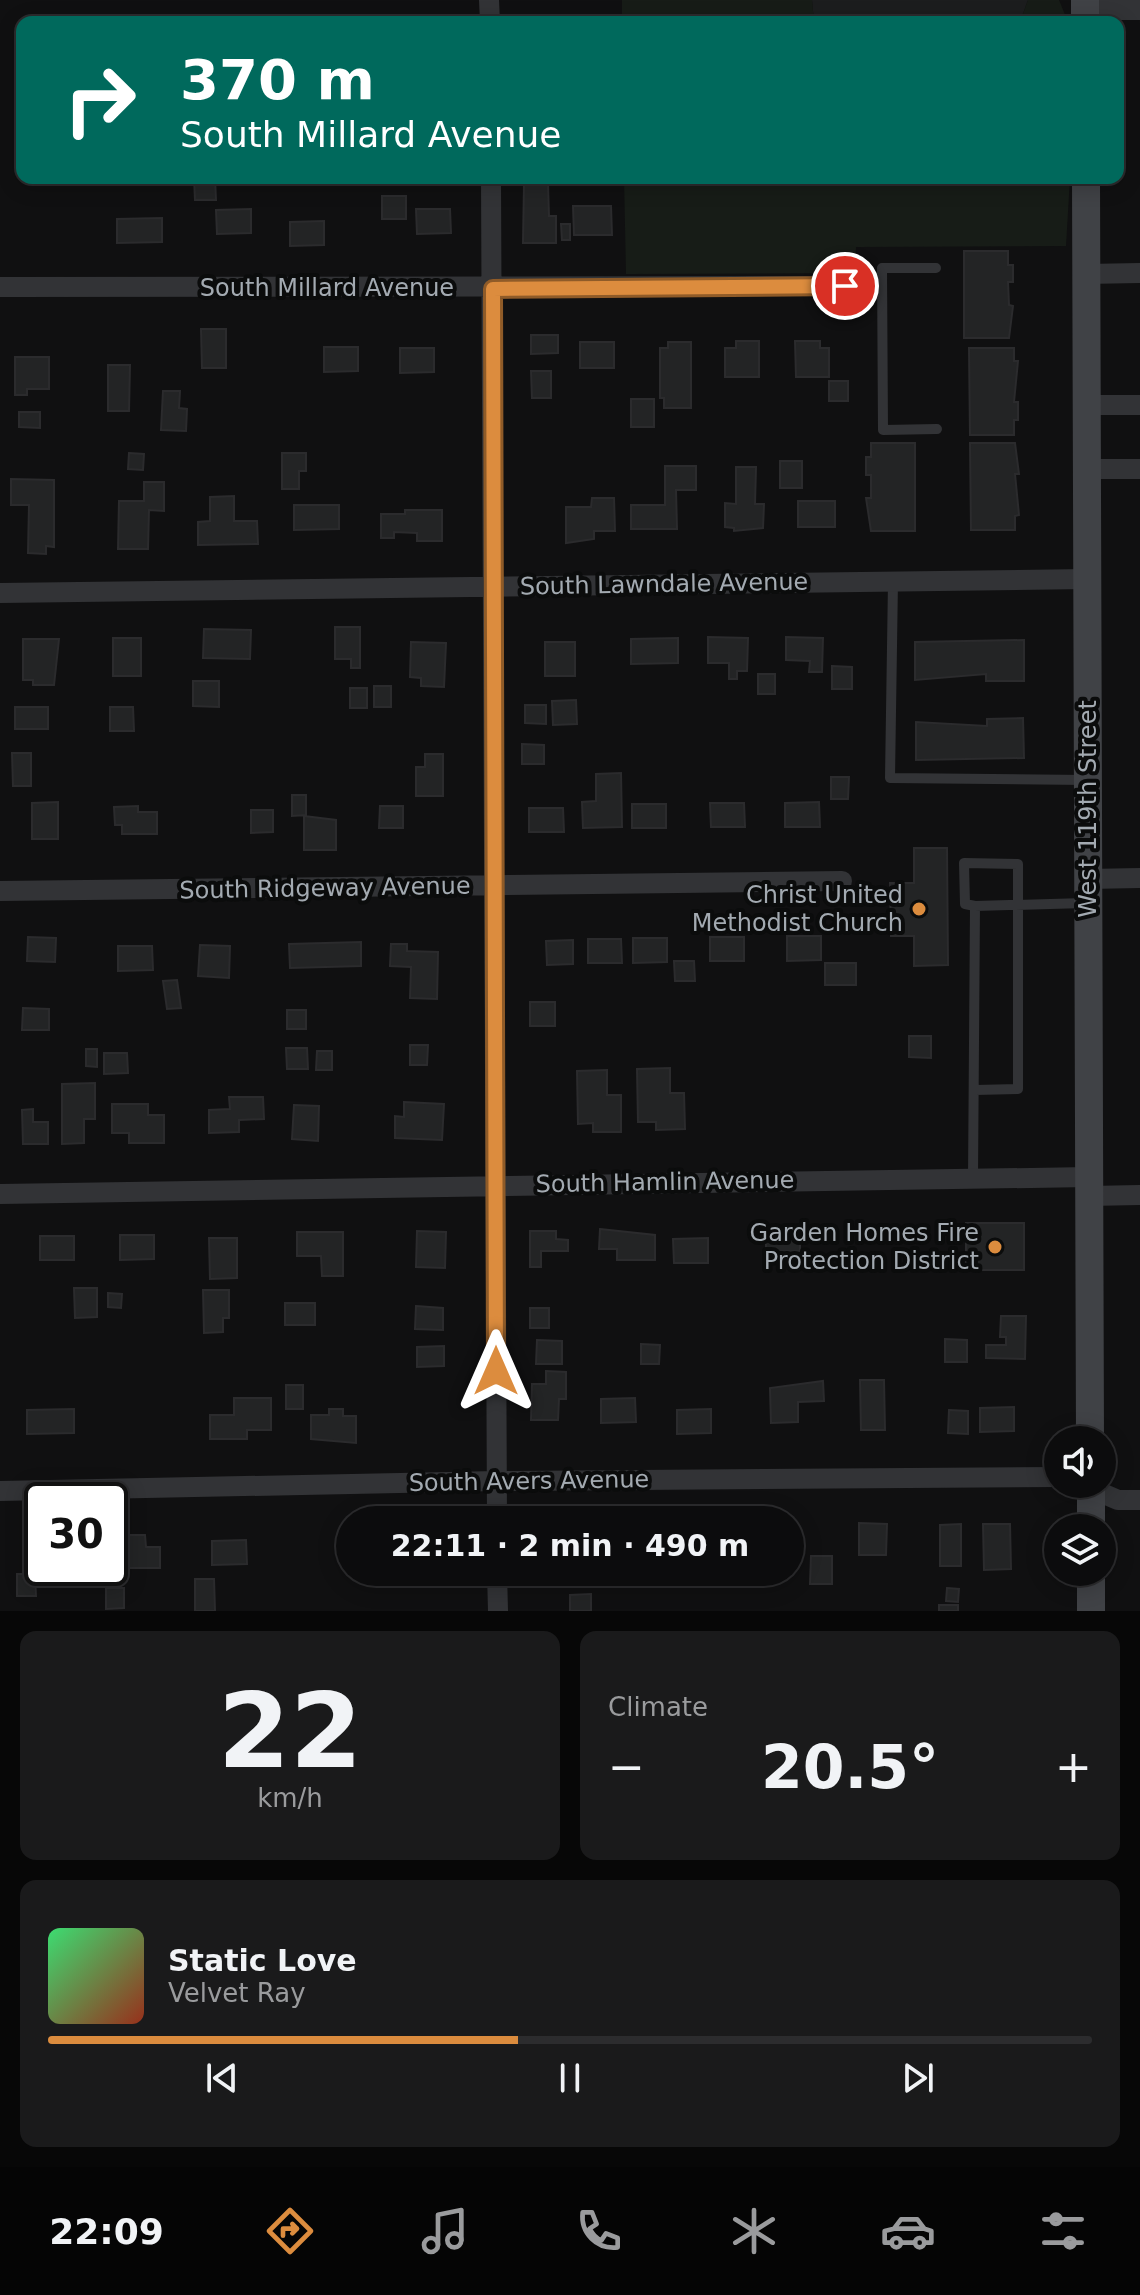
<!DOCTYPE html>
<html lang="en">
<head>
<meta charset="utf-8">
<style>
  body { margin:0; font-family:"DejaVu Sans",sans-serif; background:#1a1a1b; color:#f1f3f6; height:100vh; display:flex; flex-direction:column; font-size:30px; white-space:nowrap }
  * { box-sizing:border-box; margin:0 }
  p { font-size:26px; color:#9a9b9d }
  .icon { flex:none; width:44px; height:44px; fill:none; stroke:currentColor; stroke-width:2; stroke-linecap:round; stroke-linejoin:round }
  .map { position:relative; height:1611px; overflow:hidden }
  .side { display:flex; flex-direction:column; gap:20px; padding:20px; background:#070707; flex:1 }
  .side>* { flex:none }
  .top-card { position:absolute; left:16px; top:16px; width:1108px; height:168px; border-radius:16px; box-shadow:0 4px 20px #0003,0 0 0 2px #2c2c2e; background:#00695c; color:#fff; overflow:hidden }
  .controls { position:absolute; left:1044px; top:1426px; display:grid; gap:16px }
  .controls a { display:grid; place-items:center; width:72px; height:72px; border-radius:50%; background:#0c0c0d; box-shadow:0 4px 20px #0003,0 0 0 2px #2c2c2e; font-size:40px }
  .speed { position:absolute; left:24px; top:1482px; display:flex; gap:16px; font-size:40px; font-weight:700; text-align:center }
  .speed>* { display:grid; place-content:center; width:104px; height:104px; border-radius:50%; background:#0c0c0d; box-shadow:0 4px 20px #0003,0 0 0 2px #2c2c2e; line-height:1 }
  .speed .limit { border:4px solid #111; border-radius:12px; background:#fff; color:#111 }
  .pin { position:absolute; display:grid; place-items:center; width:68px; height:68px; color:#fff; margin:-34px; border:4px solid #fff; border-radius:50%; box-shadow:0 2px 8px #0007 }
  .me { position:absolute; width:88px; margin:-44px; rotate:0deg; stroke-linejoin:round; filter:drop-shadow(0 0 6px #0008) }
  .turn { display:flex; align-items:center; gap:28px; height:168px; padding:0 32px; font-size:36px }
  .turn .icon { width:104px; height:104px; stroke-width:2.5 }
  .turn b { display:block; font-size:56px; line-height:68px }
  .big { font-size:60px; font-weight:800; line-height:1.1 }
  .side .tile { flex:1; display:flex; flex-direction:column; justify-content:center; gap:12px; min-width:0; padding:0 28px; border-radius:16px; background:#1a1a1b }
  .side .dial { align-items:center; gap:0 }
  .dial b { font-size:104px; line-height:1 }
  .song { display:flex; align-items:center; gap:24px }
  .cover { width:96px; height:96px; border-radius:12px; background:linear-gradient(135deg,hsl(140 70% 55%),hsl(10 70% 35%)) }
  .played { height:8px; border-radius:4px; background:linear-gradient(90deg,#dc8c3e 45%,#2c2c2e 45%) }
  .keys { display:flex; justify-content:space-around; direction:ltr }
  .heat { display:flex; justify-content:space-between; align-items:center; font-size:44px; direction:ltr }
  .side .tiles { flex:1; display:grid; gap:20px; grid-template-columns:1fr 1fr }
  .tile:last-child { grid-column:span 2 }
  .trip { position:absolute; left:336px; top:1506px; width:468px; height:80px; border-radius:40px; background:#0c0c0d; box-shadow:0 4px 20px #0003,0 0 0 2px #2c2c2e; font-weight:800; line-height:80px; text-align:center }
  .menu { display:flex; height:128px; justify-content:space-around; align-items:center; background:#050505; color:#9a9b9d }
  .menu .icon { width:56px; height:56px }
  .menu .on { color:#dc8c3e }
  .menu b { font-size:36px; color:#f1f3f6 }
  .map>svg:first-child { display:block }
  .built { fill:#1c1d1e }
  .green { fill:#171c17 }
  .building { fill:#232425; stroke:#2b2b2d; stroke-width:2 }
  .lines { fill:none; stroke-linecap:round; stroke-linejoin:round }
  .lane { stroke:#323336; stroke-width:10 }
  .street { stroke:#323336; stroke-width:20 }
  .secondary { stroke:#404246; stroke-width:28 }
  .route-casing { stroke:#8f5b28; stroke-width:20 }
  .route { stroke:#dc8c3e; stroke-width:14 }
  .poi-dot { fill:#dc8c3e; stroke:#0b0c0c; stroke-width:3 }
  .labels { text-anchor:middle; stroke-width:8; stroke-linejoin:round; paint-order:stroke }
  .street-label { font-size:24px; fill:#a3aab1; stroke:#0b0c0c }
  .poi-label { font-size:24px; fill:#a3aab1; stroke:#0b0c0c; text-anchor:end }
</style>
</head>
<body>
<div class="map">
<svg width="1140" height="1611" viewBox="0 0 1140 1611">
  <rect width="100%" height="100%" fill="#101011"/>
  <path class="built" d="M 812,0 L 1028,0 L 1020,22 L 814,22 Z"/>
  <path class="green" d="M 622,0 L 812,0 L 814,22 L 622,22 Z
    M 1028,0 L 1059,0 L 1068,22 L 1020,22 Z
    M 624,178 L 1070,178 L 1066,246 L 856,247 L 855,273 L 626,274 Z"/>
  <path class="building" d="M 194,178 L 215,178 L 216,200 L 195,200 Z
    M 524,184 L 548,184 L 549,216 L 556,216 L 556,243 L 523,243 Z
    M 382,196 L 406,196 L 406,219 L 382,219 Z
    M 573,206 L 611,206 L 612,235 L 574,235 Z
    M 251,209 L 251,233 L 217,234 L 216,210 Z
    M 416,209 L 450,209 L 451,233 L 417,234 Z
    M 162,218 L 162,242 L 117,243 L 117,219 Z
    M 324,221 L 324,245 L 290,246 L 290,222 Z
    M 561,224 L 570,224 L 570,240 L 562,240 Z
    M 964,251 L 1008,251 L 1008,265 L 1013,265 L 1013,282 L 1008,282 L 1009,305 L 1013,306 L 1009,338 L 964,338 Z
    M 201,329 L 226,329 L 226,368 L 202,368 Z
    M 531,335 L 558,335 L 558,353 L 531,354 Z
    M 736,341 L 759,341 L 759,377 L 725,377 L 725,348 L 736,348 Z
    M 795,341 L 820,341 L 820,348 L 829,348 L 829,377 L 796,377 Z
    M 580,342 L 614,342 L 614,368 L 580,368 Z
    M 668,342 L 691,342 L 691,408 L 664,408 L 664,398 L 660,398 L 660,348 L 668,348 Z
    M 324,347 L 358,347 L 358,371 L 324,372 Z
    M 400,348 L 434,348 L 434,372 L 400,373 Z
    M 969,348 L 1014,348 L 1014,361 L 1018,361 L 1014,402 L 1018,402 L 1018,420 L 1014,420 L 1014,435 L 970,435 Z
    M 15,357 L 49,357 L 49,389 L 27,389 L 27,395 L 15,395 Z
    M 108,365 L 130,365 L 129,411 L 108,411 Z
    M 531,371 L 551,371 L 551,398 L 532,398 Z
    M 829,381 L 848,381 L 848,401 L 829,401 Z
    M 163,391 L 180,391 L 179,408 L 187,409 L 186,431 L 161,430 Z
    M 631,399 L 654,399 L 654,427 L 631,427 Z
    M 19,412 L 40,412 L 40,428 L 19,427 Z
    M 871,443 L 915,443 L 915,531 L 871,531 L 866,498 L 871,498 L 871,475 L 866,475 L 866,457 L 871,457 Z
    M 970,443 L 1015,443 L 1019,474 L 1015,474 L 1019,515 L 1015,516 L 1015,530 L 971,530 Z
    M 129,453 L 144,454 L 143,470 L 128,469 Z
    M 282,453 L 306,453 L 306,471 L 299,471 L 299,489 L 282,489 Z
    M 780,461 L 802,461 L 802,488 L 780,488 Z
    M 665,466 L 696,466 L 696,490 L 676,490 L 677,529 L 631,529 L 631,505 L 665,505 Z
    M 736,467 L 756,467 L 755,504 L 764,504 L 763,528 L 734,531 L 734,528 L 725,527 L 725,503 L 736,504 Z
    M 11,479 L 54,480 L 54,547 L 46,546 L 46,554 L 28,553 L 29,505 L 11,505 Z
    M 144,482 L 164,482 L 164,511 L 149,510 L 148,549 L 118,549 L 119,501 L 144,501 Z
    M 234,496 L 234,521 L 257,521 L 258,544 L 198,545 L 198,522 L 210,521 L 210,497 Z
    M 592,498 L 614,498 L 615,531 L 594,531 L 594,539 L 566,543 L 566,507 L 591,507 Z
    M 798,501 L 835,501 L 835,527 L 798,527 Z
    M 294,505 L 339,505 L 339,529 L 294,530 Z
    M 405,510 L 442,510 L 442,541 L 417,541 L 417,533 L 394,532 L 394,538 L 381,538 L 381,514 L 405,514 Z
    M 335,627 L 360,627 L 360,668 L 351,668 L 351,659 L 335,659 Z
    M 204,629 L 251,630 L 250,659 L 203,658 Z
    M 708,637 L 748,638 L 747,671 L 737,671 L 737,679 L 729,679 L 729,663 L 708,663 Z
    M 786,637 L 823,638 L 822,672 L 809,672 L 810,661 L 786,660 Z
    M 113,638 L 141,638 L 141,676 L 113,676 Z
    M 678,638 L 678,663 L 631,664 L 631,639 Z
    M 23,639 L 59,639 L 54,685 L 33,685 L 33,680 L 23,680 Z
    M 1024,640 L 1024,681 L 986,681 L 986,674 L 915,680 L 915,642 Z
    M 411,642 L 446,643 L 444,687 L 421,686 L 421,678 L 410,677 Z
    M 545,642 L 575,642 L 575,676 L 545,676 Z
    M 832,666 L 852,667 L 852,689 L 832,689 Z
    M 758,674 L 775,674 L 775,694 L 758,694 Z
    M 193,681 L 219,681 L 219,707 L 193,706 Z
    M 374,686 L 391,686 L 391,707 L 374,707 Z
    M 350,688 L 367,688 L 367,708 L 350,708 Z
    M 576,700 L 577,724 L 553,725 L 552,701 Z
    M 525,705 L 546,705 L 546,724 L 525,723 Z
    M 15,707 L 48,707 L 48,729 L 15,729 Z
    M 110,707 L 133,707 L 134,731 L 110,731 Z
    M 1023,718 L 1024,758 L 916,760 L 916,722 L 987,726 L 987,719 Z
    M 522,744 L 544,745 L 544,764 L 522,764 Z
    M 12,753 L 31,753 L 31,786 L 13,786 Z
    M 425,754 L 443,754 L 443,796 L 416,796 L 416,767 L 425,767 Z
    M 621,773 L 622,827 L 583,828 L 582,802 L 596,801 L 596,774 Z
    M 831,777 L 849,777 L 848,799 L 831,799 Z
    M 292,795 L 306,795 L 306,815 L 292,816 Z
    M 58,802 L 58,839 L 32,839 L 32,803 Z
    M 819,802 L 820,827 L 785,827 L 785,803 Z
    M 710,803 L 744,803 L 745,827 L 711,827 Z
    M 632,804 L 666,804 L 666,828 L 632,828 Z
    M 138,806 L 138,812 L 157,812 L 157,834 L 122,834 L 122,825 L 115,825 L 114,807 Z
    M 380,806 L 403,806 L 403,828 L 379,828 Z
    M 529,808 L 563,808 L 564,832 L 529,832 Z
    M 251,810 L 273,810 L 273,832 L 251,833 Z
    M 304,816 L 336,820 L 336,850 L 304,850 Z
    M 914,848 L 947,848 L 948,965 L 914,966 L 914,936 L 891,936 L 890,883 L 914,883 Z
    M 787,936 L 821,936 L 821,960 L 787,961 Z
    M 28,937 L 56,938 L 55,962 L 27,961 Z
    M 710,937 L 744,937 L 744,961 L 710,961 Z
    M 633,938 L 667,938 L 667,962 L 633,963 Z
    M 588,939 L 621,939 L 622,963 L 588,963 Z
    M 573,940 L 573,964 L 547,965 L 546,941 Z
    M 361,942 L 361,966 L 290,968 L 289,944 Z
    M 391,944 L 407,944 L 407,951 L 438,952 L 437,999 L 410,998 L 411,967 L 390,966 Z
    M 200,945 L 230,946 L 229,978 L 198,976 Z
    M 118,946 L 152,946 L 153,970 L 118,971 Z
    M 674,961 L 694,961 L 695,981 L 675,981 Z
    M 825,963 L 856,963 L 856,985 L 825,985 Z
    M 177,980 L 181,1008 L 167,1009 L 163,981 Z
    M 530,1002 L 555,1002 L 555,1026 L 530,1026 Z
    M 23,1008 L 49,1009 L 49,1030 L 22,1030 Z
    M 287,1010 L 306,1010 L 306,1029 L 287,1029 Z
    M 909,1036 L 931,1036 L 931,1058 L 909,1057 Z
    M 410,1045 L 428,1045 L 427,1065 L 410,1065 Z
    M 286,1048 L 307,1048 L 308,1069 L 287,1069 Z
    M 86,1049 L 97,1049 L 97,1067 L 86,1066 Z
    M 317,1051 L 332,1051 L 332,1070 L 316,1070 Z
    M 104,1053 L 127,1053 L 128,1073 L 104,1074 Z
    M 670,1068 L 670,1093 L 684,1093 L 685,1129 L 656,1130 L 656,1122 L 638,1122 L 637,1069 Z
    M 607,1070 L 607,1095 L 621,1095 L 621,1132 L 593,1132 L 593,1123 L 578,1124 L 577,1071 Z
    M 95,1083 L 95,1119 L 84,1119 L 84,1143 L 62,1144 L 62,1084 Z
    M 229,1097 L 263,1097 L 264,1119 L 239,1120 L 239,1132 L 209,1133 L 209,1110 L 230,1109 Z
    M 404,1102 L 444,1104 L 442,1140 L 395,1138 L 395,1116 L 404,1117 Z
    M 112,1104 L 148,1104 L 148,1115 L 164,1115 L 164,1143 L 129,1143 L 129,1133 L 112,1133 Z
    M 294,1105 L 319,1106 L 318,1141 L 292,1139 Z
    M 33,1109 L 33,1122 L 48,1122 L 48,1144 L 23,1144 L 22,1110 Z
    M 966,1223 L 1024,1223 L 1024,1270 L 966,1270 Z
    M 800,1227 L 800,1251 L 766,1252 L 766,1228 Z
    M 600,1229 L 655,1235 L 655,1260 L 617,1260 L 617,1249 L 599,1249 Z
    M 417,1231 L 446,1232 L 445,1268 L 416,1267 Z
    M 530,1231 L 556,1231 L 556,1239 L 568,1240 L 568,1251 L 541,1251 L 541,1267 L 530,1267 Z
    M 297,1232 L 343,1232 L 343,1276 L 322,1276 L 321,1256 L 297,1256 Z
    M 120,1235 L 154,1235 L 154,1259 L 120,1260 Z
    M 40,1236 L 74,1236 L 74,1260 L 40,1260 Z
    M 209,1238 L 237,1238 L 237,1278 L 210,1279 Z
    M 708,1238 L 708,1263 L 674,1263 L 673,1239 Z
    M 74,1288 L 97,1288 L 97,1317 L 75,1318 Z
    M 203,1290 L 229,1290 L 229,1318 L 223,1318 L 223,1332 L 204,1333 Z
    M 108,1293 L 122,1294 L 121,1308 L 108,1307 Z
    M 285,1303 L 315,1303 L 315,1325 L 285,1325 Z
    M 416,1306 L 443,1308 L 443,1330 L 415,1329 Z
    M 530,1308 L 549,1308 L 549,1328 L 530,1328 Z
    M 1001,1316 L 1026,1316 L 1025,1359 L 986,1358 L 986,1345 L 1006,1345 L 1006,1337 L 1000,1337 Z
    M 945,1339 L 967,1340 L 967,1362 L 945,1362 Z
    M 537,1340 L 562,1341 L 562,1364 L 536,1364 Z
    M 641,1344 L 660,1345 L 659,1364 L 641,1364 Z
    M 444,1346 L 444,1366 L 417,1367 L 417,1347 Z
    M 546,1371 L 566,1372 L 566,1399 L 559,1399 L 558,1420 L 531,1420 L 532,1384 L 546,1384 Z
    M 860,1380 L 884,1380 L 885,1430 L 861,1430 Z
    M 823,1381 L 824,1401 L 798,1402 L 798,1422 L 771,1423 L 770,1388 Z
    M 286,1385 L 303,1385 L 303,1409 L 286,1409 Z
    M 234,1398 L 271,1398 L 271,1430 L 247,1430 L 247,1439 L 210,1439 L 210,1415 L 234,1415 Z
    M 635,1398 L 636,1422 L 601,1423 L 601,1399 Z
    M 1014,1407 L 1014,1431 L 980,1432 L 980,1408 Z
    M 74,1409 L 74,1433 L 27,1434 L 27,1410 Z
    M 329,1409 L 343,1409 L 343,1416 L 356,1416 L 356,1443 L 311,1439 L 311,1415 L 329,1415 Z
    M 711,1409 L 711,1433 L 677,1434 L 677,1410 Z
    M 949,1410 L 968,1411 L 968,1434 L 948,1433 Z
    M 859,1523 L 887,1524 L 886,1555 L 859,1555 Z
    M 961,1524 L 961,1566 L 940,1566 L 940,1525 Z
    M 983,1524 L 1010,1524 L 1011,1569 L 984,1570 Z
    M 114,1535 L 145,1535 L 146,1547 L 160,1547 L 160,1568 L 127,1568 L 126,1555 L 114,1555 Z
    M 25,1536 L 42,1536 L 42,1568 L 57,1568 L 42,1568 L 42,1557 L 25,1557 Z
    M 246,1540 L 247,1564 L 212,1565 L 212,1541 Z
    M 811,1556 L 832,1556 L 832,1584 L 810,1584 Z
    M 17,1574 L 35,1574 L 36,1596 L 17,1596 Z
    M 195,1579 L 214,1579 L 215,1611 L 195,1611 Z
    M 106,1588 L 124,1588 L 124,1608 L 106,1609 Z
    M 947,1588 L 959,1589 L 958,1602 L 946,1601 Z
    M 591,1594 L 591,1611 L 570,1611 L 570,1595 Z
    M 939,1605 L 958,1605 L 958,1611 L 939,1611 Z"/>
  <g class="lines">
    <path class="lane" d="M 936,268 L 882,268 L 883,430 L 937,429
      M 893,581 L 890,778 L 1087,780
      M 975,906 L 965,904 L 964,863 L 1018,864 L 1018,1089 L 975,1090
      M 973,1178 L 975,906 L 1085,903"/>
    <path class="street" d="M 489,0 L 490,22
      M 1085,10 L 1140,10
      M 491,178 L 497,1520
      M 1086,274 L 1140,273
      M 0,287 L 845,286
      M 1087,405 L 1140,405
      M 1087,469 L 1140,469
      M 0,593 L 1087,579
      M 1088,879 L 1140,878
      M 0,891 L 842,881
      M 0,1194 L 1089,1177
      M 1089,1196 L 1140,1195
      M 1081,1484 L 1118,1500 L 1140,1500
      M 0,1491 L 497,1481 L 1058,1477
      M 497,1572 L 498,1611"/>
    <path class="secondary" d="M 1085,0 L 1085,22
      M 1086,178 L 1090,1440
      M 1091,1484 L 1091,1528
      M 1091,1572 L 1091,1611"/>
  </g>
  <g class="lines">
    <defs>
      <path id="route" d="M 496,1371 L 493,289 L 845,286"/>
    </defs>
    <use href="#route" class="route-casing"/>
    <use href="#route" class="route"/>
  </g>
  <g class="poi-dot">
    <circle cx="919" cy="909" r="8"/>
    <circle cx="995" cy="1247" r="8"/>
  </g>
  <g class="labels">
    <g class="street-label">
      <text x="327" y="296">South Millard Avenue</text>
      <text transform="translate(664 584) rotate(-1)" y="8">South Lawndale Avenue</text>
      <text transform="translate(1088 809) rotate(-90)" y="8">West 119th Street</text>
      <text transform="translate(325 888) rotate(-1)" y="8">South Ridgeway Avenue</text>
      <text transform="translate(665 1182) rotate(-1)" y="8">South Hamlin Avenue</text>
      <text transform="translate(529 1481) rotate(-1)" y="8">South Avers Avenue</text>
    </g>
    <g class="poi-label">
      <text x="903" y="903">Christ United<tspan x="903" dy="28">Methodist Church</tspan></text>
      <text x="979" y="1241">Garden Homes Fire<tspan x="979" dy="28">Protection District</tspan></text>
    </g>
  </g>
</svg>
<div class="controls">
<a><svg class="icon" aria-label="sound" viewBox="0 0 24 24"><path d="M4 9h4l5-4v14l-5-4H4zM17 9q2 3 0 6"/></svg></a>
<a><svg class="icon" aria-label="layers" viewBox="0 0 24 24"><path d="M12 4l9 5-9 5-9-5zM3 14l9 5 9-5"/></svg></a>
</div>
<div class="speed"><div class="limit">30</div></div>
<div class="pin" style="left:845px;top:286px;background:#d93025"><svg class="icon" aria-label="arrive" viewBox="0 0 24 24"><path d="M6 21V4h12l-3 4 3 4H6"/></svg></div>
<svg class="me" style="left:496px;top:1371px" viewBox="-20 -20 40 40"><path d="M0-17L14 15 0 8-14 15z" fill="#dc8c3e" stroke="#fff" stroke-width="4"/></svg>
<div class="trip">22:11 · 2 min · 490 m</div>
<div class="top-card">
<div class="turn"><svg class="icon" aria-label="right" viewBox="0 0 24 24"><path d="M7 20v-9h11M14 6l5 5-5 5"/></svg><div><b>370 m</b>South Millard Avenue</div></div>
</div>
</div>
<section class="side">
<div class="tiles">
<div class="tile dial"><b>22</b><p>km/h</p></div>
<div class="tile"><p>Climate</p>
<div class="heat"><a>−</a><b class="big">20.5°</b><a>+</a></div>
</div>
<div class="tile">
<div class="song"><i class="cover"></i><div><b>Static Love</b><p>Velvet Ray</p></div></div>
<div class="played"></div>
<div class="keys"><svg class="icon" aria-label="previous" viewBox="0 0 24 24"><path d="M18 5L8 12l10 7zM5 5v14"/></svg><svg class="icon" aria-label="pause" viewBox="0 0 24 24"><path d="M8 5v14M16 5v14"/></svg><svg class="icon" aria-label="next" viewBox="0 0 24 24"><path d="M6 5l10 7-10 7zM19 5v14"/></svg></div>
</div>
</div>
</section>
<nav class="menu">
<b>22:09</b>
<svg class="icon on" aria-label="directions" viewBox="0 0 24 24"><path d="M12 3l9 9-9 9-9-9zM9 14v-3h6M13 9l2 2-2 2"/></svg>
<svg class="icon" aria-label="music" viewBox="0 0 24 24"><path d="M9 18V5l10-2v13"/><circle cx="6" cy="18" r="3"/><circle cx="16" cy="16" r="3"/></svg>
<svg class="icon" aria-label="phone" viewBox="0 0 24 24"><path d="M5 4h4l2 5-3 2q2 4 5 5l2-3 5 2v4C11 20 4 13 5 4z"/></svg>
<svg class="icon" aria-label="climate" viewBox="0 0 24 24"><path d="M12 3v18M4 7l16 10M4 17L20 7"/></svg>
<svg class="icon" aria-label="car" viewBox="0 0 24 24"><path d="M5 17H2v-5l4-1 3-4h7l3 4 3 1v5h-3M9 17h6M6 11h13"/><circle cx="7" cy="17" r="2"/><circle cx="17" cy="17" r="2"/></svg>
<svg class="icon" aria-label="filters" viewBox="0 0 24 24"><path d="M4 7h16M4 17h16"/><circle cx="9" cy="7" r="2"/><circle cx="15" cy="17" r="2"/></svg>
</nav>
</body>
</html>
